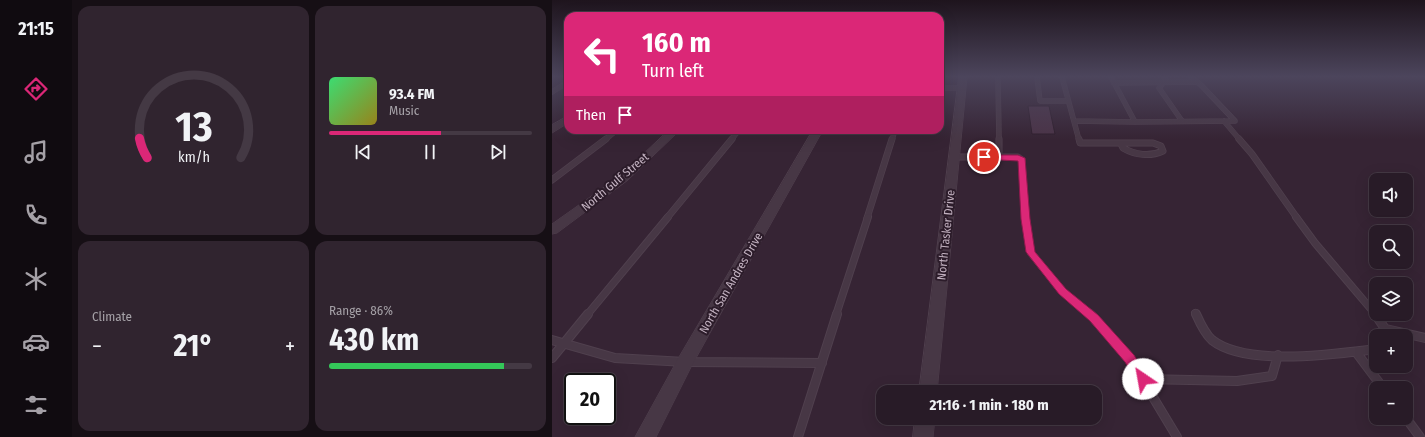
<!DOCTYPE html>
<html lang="en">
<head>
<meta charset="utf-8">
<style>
  body { margin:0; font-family:"Fira Sans Condensed",sans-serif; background:#30242f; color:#f1f3f6; height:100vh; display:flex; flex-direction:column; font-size:15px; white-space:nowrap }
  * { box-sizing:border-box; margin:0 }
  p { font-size:13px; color:#a5a1a7 }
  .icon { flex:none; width:22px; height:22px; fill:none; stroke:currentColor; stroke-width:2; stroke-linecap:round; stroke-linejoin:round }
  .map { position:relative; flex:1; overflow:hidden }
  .drawer { display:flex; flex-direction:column; gap:6px; padding:6px; background:#160f15; width:480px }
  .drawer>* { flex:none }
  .banner { position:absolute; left:12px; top:12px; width:380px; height:122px; border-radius:12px; box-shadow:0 4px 16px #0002,0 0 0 1px #443944; background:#db2777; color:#fff; overflow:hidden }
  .tools { position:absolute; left:817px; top:173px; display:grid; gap:8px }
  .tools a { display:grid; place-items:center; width:44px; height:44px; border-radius:8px; background:#281b27; box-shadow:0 4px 16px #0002,0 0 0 1px #443944; font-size:20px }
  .speed { position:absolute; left:12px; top:373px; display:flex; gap:8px; font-size:20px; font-weight:700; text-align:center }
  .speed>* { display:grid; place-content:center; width:52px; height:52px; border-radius:50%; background:#281b27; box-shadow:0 4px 16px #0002,0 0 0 1px #443944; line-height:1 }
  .speed .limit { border:2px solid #111; border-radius:6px; background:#fff; color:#111 }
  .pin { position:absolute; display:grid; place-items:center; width:34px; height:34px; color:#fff; margin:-17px; border:2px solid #fff; border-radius:50%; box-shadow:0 1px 4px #0007 }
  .me { position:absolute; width:44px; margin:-22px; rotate:327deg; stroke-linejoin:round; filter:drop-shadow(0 0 3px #0008) }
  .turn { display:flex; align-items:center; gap:14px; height:84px; padding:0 12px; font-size:18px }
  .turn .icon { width:52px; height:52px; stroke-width:2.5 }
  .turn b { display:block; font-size:28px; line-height:34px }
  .then { display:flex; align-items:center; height:38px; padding:0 12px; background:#0003; gap:8px; font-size:15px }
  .big { font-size:30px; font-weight:700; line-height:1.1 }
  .drawer .widget { flex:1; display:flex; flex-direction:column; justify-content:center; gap:6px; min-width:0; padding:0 14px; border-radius:12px; background:#30242f }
  .drawer .dial { align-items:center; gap:0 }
  .dial svg { height:104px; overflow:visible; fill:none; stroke:#443944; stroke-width:7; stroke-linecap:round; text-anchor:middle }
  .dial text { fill:#f1f3f6; stroke:none }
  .song { display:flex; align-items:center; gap:12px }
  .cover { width:48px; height:48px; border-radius:6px; background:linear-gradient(135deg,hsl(140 70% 55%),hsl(50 70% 35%)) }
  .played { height:4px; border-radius:2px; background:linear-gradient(90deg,#db2777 55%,#443944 55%) }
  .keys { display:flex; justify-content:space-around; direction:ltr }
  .heat { display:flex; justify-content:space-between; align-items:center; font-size:22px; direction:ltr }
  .charge { height:6px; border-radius:3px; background:linear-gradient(90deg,#34c759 86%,#443944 0) }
  .drawer .tiles { flex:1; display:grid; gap:6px; grid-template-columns:repeat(2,1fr) }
  .trip { position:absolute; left:324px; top:385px; width:226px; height:40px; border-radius:12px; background:#281b27; box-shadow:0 4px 16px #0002,0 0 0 1px #443944; font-weight:700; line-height:40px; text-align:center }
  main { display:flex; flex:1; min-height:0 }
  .dock { display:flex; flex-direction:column; width:72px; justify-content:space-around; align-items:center; background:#100b10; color:#a5a1a7 }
  .dock .icon { width:28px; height:28px }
  .dock .current { color:#db2777 }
  .dock b { font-size:18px; color:#f1f3f6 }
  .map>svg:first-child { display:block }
  .building { fill:#4a3347; stroke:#2e1e2c }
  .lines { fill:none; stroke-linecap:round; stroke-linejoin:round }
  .service-far3-casing { stroke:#50404e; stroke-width:5.5 }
  .service-far2-casing { stroke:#50404e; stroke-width:7 }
  .service-far1-casing { stroke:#50404e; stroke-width:8 }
  .service-casing { stroke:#50404e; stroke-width:10 }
  .minor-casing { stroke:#50404e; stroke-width:1 }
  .service-far3 { stroke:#473745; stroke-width:4.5 }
  .service-far2 { stroke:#473745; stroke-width:5.5 }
  .service-far1 { stroke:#473745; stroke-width:6 }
  .service { stroke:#473745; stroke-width:8 }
  .minor { fill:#473745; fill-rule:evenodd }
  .route { fill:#db2777; stroke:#8e194d }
  .labels { text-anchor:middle; stroke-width:4; stroke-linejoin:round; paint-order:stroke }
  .street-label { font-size:12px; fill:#c3b2c1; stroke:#2c1c2a }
</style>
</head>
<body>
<main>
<nav class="dock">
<b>21:15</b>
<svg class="icon current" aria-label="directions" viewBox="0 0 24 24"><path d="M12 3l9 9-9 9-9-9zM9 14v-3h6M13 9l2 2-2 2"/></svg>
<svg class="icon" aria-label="music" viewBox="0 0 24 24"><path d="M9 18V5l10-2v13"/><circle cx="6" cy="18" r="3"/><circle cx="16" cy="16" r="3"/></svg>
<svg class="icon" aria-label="phone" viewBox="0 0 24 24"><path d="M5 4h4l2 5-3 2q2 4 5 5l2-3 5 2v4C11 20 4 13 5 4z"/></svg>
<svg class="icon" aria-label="climate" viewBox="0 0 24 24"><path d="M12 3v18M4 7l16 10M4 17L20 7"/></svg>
<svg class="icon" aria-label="car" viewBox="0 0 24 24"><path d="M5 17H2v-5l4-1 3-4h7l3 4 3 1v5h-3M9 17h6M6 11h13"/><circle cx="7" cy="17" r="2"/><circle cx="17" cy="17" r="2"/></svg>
<svg class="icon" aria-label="filters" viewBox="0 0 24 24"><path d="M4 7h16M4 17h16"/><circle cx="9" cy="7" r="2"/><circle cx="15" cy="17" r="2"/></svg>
</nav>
<section class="drawer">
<div class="tiles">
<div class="widget dial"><svg viewBox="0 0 100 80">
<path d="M14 69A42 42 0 1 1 86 69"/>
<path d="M14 69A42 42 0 0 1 8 54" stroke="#db2777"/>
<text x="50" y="56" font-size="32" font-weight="700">13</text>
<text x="50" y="72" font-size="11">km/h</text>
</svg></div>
<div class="widget">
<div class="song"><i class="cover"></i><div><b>93.4 FM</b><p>Music</p></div></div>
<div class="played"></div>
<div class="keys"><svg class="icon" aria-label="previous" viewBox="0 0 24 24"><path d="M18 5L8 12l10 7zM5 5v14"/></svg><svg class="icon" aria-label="pause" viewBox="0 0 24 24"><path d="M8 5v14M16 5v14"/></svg><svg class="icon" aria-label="next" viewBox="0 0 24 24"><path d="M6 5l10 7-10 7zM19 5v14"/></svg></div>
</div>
<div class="widget"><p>Climate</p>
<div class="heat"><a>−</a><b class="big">21°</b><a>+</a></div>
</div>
<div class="widget"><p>Range · 86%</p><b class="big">430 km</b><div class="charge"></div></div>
</div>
</section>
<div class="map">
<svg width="873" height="437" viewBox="0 0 873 437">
  <rect width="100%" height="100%" fill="#362434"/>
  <path class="building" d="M 476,106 L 497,106 L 503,134 L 480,134 Z"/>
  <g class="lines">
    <defs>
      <path id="service-far3" d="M 446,77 L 447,140
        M 485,77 L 488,101 L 516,101
        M 510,77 L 527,140
        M 559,77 L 583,122 L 683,121 L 649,85 L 639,77
        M 612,77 L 614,80 L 607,88 L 630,121
        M 562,83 L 645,82
        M 388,88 L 410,88
        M 0,92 L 16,82
        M 522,121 L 583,122
        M 672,121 L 688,140
        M 53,140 L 65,130
        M 179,140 L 187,130
        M 340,140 L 343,130"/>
      <path id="service-far2" d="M 447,139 L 447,157
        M 527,139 L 528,143 L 601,143 L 609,146 L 611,151 C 598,157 583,155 571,148 L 569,144
        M 687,139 L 700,154 L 745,218
        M 403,157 L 466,157 L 470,160 L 473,218
        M 0,180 L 54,139
        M 115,218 L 180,139
        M 315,218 L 340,139"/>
      <path id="service-far1" d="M 473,217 L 479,253 L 511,292 L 539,315
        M 744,217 L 763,243 L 824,315
        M 643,313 L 644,315
        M 35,315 L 116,217
        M 284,315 L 316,217"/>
      <path id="service" d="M 538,314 L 578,359 L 625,437
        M 644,314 C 648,323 653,334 660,340 C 694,367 783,354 824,349
        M 823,314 L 838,336
        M 834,329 L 873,338
        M 0,340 L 63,358 L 133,362 L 270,363
        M 804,352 L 831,388
        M 0,358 L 36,314
        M 591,379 L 685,381 L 720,376 L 726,355
        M 854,418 L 868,437
        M 246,437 L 285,314"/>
      <path id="minor" d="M 407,77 L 415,77 L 385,392 L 367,392 Z
        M 16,116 L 16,123 L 0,133 L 0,125 Z
        M 117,130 L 128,130 L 76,180 L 5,233 L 0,234 L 0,224 L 68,176 Z
        M 261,130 L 271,130 L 139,367 L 104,437 L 83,437 L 127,357 Z
        M 363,418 L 383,418 L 381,437 L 361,437 Z"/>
    </defs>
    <use href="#service-far3" class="service-far3-casing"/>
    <use href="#service-far2" class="service-far2-casing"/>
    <use href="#service-far1" class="service-far1-casing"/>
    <use href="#service" class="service-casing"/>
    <use href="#minor" class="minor-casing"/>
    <use href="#service-far3" class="service-far3"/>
    <use href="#service-far2" class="service-far2"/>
    <use href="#service-far1" class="service-far1"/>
    <use href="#service" class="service"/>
    <use href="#minor" class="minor"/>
  </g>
  <linearGradient id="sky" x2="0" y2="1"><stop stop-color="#1e141d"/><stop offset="0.55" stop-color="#4c455c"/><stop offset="1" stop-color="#4c455c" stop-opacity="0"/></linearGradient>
  <rect width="873" height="139" fill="url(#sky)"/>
  <path class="route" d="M 429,155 L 466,155 L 473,158 L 478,219 L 483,252 L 514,289 L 546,315 L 582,355 L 597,379 L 595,383 L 591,385 L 586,383 L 573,362 L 538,321 L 507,294 L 474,252 L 469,219 L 466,161 L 432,159 L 429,159 Z"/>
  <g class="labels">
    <g class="street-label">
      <text transform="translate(63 182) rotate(-40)" y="4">North Gulf Street</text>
      <text transform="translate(394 235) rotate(-84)" y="4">North Tasker Drive</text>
      <text transform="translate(179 283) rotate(-60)" y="4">North San Andres Drive</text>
    </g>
  </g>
</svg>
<div class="tools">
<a><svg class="icon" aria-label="sound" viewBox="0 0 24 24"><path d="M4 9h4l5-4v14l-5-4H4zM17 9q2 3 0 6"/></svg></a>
<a><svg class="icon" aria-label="search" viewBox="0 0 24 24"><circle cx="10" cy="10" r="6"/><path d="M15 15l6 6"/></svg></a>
<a><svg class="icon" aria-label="layers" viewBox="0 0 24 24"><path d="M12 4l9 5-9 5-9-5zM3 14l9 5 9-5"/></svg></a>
<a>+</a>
<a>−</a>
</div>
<div class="speed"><div class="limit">20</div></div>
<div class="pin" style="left:432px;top:157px;background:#d93025"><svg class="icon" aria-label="arrive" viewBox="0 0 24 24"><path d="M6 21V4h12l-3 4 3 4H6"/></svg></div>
<svg class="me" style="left:591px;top:379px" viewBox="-20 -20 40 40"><circle r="19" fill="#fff"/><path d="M0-13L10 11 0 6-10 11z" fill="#db2777"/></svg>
<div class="trip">21:16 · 1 min · 180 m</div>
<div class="banner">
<div class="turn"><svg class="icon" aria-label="left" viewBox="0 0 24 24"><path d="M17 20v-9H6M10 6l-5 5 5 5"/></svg><div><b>160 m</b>Turn left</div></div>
<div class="then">Then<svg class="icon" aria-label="arrive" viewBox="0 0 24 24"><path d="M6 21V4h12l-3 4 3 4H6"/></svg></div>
</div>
</div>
</main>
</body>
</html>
